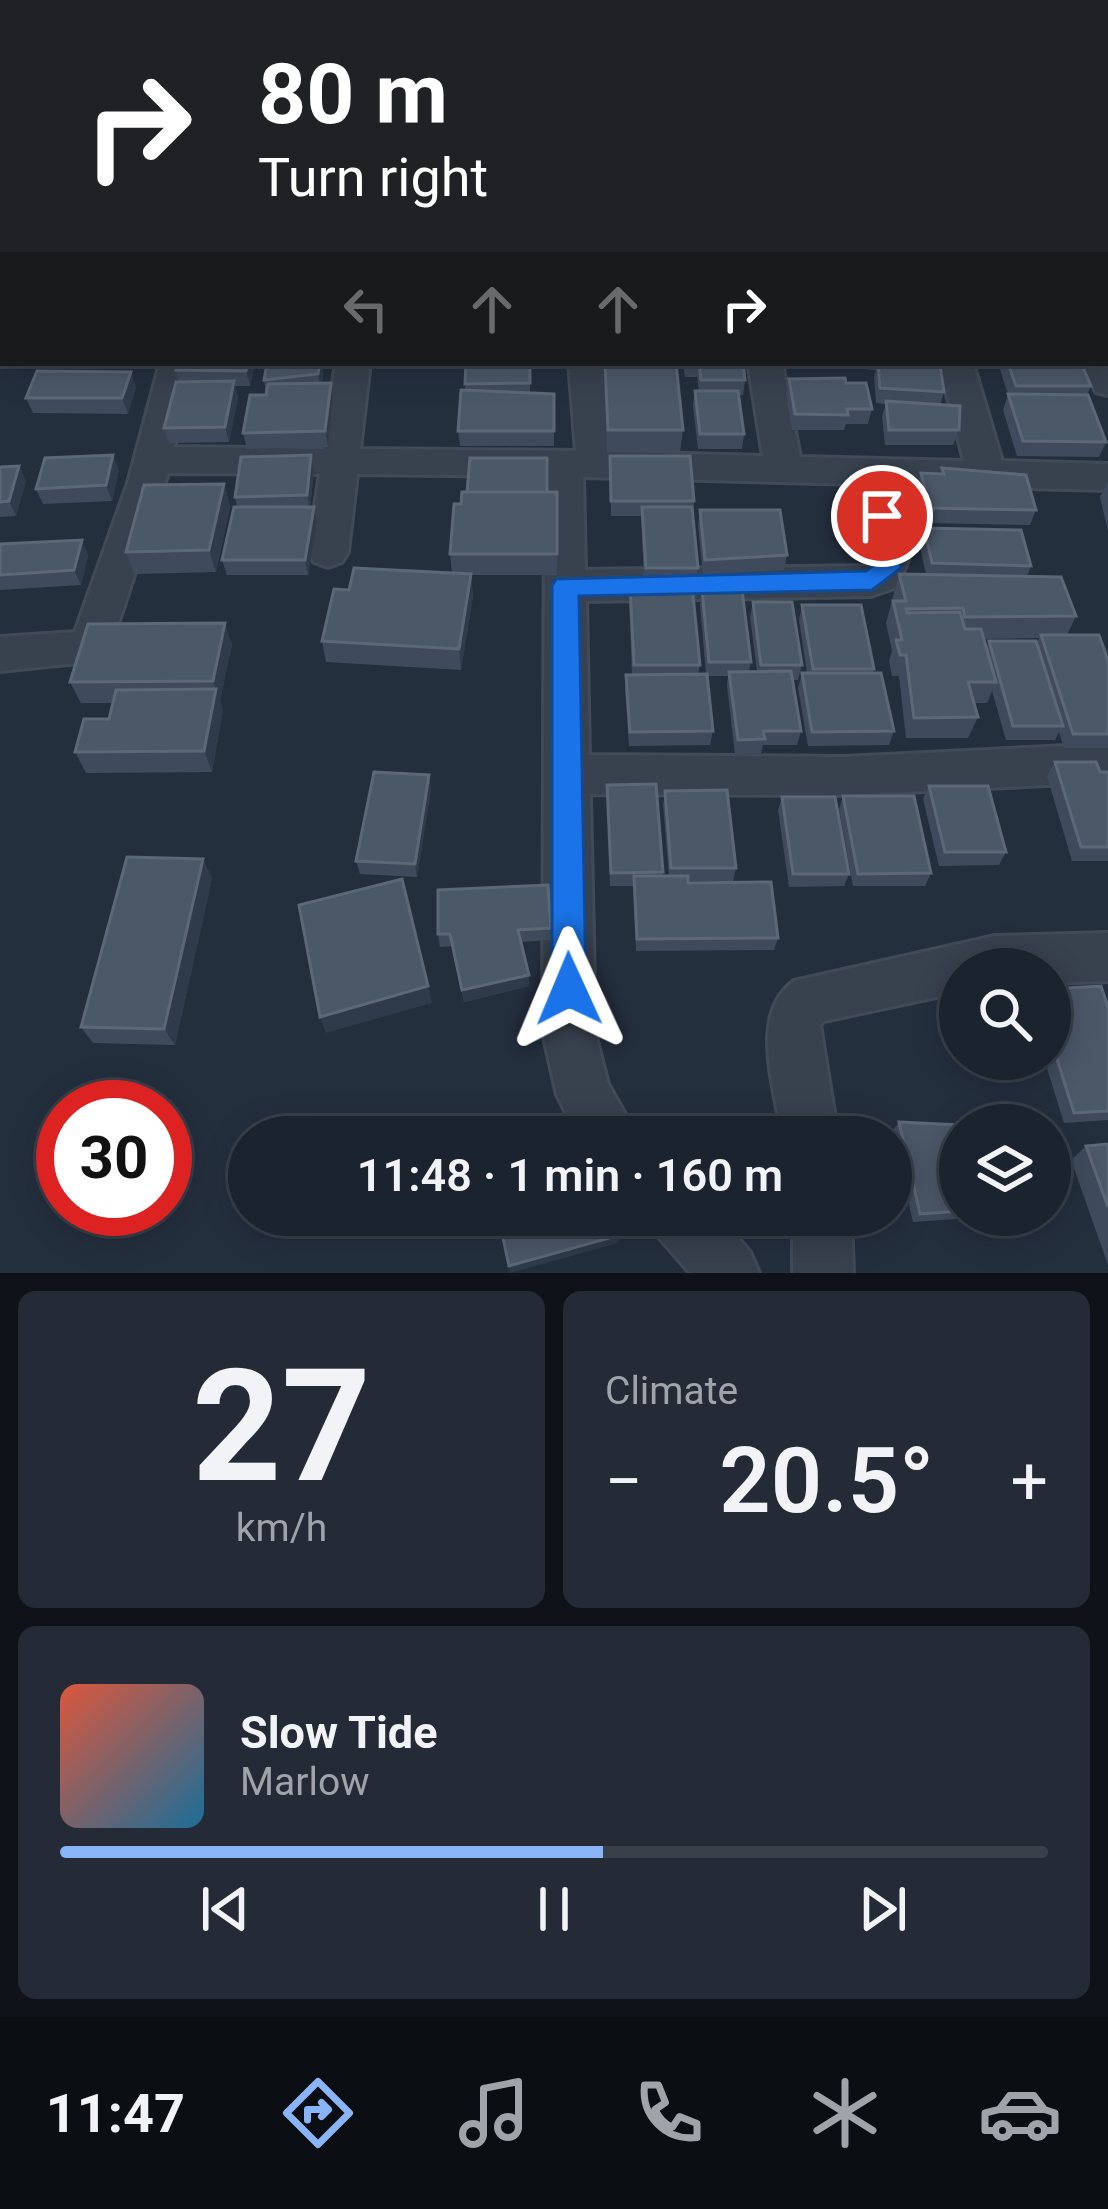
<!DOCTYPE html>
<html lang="en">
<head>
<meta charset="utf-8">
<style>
  body { margin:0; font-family:Roboto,sans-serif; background:#242b36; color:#f1f3f6; height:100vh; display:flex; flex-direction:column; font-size:45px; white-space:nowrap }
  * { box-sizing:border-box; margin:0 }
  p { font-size:39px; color:#a0a4aa }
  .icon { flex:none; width:66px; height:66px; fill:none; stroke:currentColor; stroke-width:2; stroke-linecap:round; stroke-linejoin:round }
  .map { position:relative; height:1273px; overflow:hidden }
  .details { display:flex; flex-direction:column; gap:18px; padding:18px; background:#0f1319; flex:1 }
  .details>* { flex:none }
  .guide { position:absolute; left:0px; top:0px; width:1110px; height:366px; box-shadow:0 6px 30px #0003,0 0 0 3px #39404a; background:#202124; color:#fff; overflow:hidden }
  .buttons { position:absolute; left:939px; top:948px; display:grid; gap:24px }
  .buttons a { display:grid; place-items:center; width:132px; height:132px; border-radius:50%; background:#1b232e; box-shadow:0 6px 30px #0003,0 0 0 3px #39404a; font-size:60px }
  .speed { position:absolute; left:36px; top:1080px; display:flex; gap:24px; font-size:60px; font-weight:700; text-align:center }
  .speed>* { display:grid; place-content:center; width:156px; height:156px; border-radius:50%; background:#1b232e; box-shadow:0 6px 30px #0003,0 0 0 3px #39404a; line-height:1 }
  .speed .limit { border:18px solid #d22; background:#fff; color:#111 }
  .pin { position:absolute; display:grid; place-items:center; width:102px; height:102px; color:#fff; margin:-51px; border:6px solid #fff; border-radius:50%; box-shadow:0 3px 12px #0007 }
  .me { position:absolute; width:132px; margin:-66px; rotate:359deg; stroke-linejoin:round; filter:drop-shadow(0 0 9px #0008) }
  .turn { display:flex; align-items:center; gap:42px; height:252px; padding:0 60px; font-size:54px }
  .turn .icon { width:156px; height:156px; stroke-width:2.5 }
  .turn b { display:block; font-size:84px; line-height:102px }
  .lanes { display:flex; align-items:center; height:114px; padding:0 60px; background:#0003; justify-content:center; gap:60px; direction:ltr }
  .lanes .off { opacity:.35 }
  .big { font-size:90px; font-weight:600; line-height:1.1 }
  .details .widget { flex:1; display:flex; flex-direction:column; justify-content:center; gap:18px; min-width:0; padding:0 42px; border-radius:18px; background:#242b36 }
  .details .dial { align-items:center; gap:0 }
  .dial b { font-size:156px; line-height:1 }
  .song { display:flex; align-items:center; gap:36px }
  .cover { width:144px; height:144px; border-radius:18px; background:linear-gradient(135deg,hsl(10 70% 55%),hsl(200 70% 35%)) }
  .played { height:12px; border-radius:6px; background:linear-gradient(90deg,#8ab4f8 55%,#39404a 55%) }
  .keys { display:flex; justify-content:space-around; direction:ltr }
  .heat { display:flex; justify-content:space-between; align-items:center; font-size:66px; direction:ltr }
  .details .tiles { flex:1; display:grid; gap:18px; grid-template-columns:1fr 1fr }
  .widget:last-child { grid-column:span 2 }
  .trip { position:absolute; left:228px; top:1116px; width:684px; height:120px; border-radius:60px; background:#1b232e; box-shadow:0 6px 30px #0003,0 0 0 3px #39404a; font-weight:600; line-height:120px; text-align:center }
  .tab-bar { display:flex; height:192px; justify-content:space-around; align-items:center; background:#0b0e12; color:#a0a4aa }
  .tab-bar .icon { width:84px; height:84px }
  .tab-bar .current { color:#8ab4f8 }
  .tab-bar b { font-size:54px; color:#f1f3f6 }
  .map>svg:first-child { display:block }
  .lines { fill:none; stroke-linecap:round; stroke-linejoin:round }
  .minor-casing { stroke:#414a57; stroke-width:6 }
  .minor { fill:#38414e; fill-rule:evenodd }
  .wall { fill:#3f4b5c; fill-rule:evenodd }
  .shaded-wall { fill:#2f3b4b }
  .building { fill:#4b5868; stroke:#5c6777; stroke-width:3 }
  .route { fill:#1a73e8; stroke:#114b97; stroke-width:3 }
</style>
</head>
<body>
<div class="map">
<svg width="1108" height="1273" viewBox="0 0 1108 1273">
  <rect width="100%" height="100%" fill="#242f3e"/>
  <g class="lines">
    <defs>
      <path id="minor" d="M 969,0 L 993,0 L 994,3 L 970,3 Z
        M 1107,241 L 1108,241 L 1108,259 L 1107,259 Z
        M 3,312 L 3,339 L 0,339 L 0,313 Z
        M 1107,354 L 1108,354 L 1108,395 L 1096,392 L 1082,363 L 1107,363 Z
        M 160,363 L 194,363 L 174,447 L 323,449 L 336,363 L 370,363 L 360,449 L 576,451 L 569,363 L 603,363 L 613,452 L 763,456 L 748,363 L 782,363 L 800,457 L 964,461 L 939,363 L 973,363 L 1002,461 L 1108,464 L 1108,490 L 896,485 L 908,560 L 897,587 L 871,596 L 586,601 L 589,755 L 844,757 L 1108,744 L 1108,782 L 844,795 L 590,794 L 595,1033 L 608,1084 L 638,1137 L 578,1137 L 557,1095 L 543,1033 L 545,476 L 357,474 L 348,552 L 342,562 L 328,567 L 314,562 L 308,552 L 320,474 L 168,473 L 106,660 L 0,671 L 0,637 L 75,632 L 128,483 ZM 583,477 L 858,484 L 868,560 L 866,566 L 585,570 Z
        M 1108,933 L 1108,981 L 1050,983 L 1050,969 L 960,969 L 960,992 L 824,1021 L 820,1025 L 838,1137 L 782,1137 C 776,1090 748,1014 794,981 L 995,936 Z
        M 650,1215 L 718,1215 L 750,1252 L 759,1273 L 690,1273 L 658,1236 Z
        M 793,1215 L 851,1215 L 853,1273 L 793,1273 Z"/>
    </defs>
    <use href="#minor" class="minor-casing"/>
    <use href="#minor" class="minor"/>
  </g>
  <path class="wall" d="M 59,0 L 134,0 L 133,3 L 57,3 Z
    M 174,0 L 312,2 L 175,3 Z
    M 1082,0 L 1108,0 L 1108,43 L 1107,3 L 1083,3 Z
    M 3,6 L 3,81 L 0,81 L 0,10 Z
    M 1107,49 L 1108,52 L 1108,246 L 1107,246 Z
    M 0,93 L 3,94 L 3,215 L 0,221 Z
    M 255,363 L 250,386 L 235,386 L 238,397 L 229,442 L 169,443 L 164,428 L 179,382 L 176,370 Z
    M 267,363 L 324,363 L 322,383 L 333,398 L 328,447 L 247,449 L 243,433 L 266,395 L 264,380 Z
    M 466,363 L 530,363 L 530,393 L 554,394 L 554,446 L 460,446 L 458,431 L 465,390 Z
    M 605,363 L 683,430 L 680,452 L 607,452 Z
    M 683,363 L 743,363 L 745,380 L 743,395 L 739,395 L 744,434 L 742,449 L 698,449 L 693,406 L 695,391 L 699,391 L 697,377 L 685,377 Z
    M 791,363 L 841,363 L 840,367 L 791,366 Z
    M 864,363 L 935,363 L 944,392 L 940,405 L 959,430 L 953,445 L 885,445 L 882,416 L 886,404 L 876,403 L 874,376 L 876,370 L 864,369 Z
    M 1000,363 L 1081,363 L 1091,386 L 1087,395 L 1106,442 L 1099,457 L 1017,456 L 1003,410 L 1008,395 L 999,366 Z
    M 789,379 L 846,383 L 872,409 L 868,424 L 846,424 L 844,430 L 792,430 L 786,394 Z
    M 136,387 L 128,414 L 33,413 L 26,398 Z
    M 311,455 L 314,470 L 310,507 L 317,523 L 308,575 L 227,575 L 222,560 L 237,507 L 235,497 Z
    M 610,456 L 694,501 L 693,515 L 698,568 L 696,583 L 644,583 L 641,516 L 611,516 Z
    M 19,466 L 26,481 L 16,516 L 0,517 L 0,467 Z
    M 942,468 L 1036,510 L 1030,525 L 924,523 L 916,489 L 921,473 L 940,474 Z
    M 119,470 L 112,501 L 43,504 L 36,489 Z
    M 1108,481 L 1108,531 L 1100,497 Z
    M 224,484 L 230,506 L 216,572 L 134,574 L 126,552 Z
    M 547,492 L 557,492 L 557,575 L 471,575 L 473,596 L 461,670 L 326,662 L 322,641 L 349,590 L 452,573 L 450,554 Z
    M 700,510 L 787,555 L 784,570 L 703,575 L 698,525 Z
    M 924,528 L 1031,566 L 1027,576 L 1076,616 L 1067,635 L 1108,660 L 1108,748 L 1064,748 L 1059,732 L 1055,740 L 1006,740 L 992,691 L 987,703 L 974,703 L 978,717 L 968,738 L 906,738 L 899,676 L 892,676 L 889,661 L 892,651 L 886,623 L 899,574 L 926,574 L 919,543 ZM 1039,638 L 1037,643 L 989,641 L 986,648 L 984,639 Z
    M 0,544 L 88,555 L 81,585 L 0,590 Z
    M 630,585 L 700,665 L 698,674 L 706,674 L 700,605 L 702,590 L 751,662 L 749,671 L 757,671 L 750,617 L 753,602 L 802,665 L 798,680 L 793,680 L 801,731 L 797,745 L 763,745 L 761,753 L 735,754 L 727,686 L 728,676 L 707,676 L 713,731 L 710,745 L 629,746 L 625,689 L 626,675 L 632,675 L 629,600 Z
    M 802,605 L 874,669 L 873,673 L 894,731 L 889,745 L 808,746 L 798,688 L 802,673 L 807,673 L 799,620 Z
    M 232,644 L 220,701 L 223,710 L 212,772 L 86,773 L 75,752 L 109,719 L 113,703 L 81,703 L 70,682 Z
    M 1055,762 L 1100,772 L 1108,772 L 1108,861 L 1072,861 L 1047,776 Z
    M 429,775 L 431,789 L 417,877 L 360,874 L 356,861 Z
    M 607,785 L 663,872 L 662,876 L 669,876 L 663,805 L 665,791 L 736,868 L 733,881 L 688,881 L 778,938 L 774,950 L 636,951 L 633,886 L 610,886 Z
    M 929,786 L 1006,852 L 999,865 L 939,866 L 923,799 Z
    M 843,796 L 931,873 L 925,886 L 853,886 L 839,810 Z
    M 782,797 L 849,874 L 844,886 L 789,887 L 778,810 Z
    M 212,878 L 175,1045 L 93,1043 L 81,1027 Z
    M 548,885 L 551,940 L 521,942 L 529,986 L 464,1002 L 452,946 L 440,947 L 438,934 Z
    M 1050,989 L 1108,1007 L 1108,1120 L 1064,1123 L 1044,1059 L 1050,1059 Z
    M 899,1122 L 960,1125 L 960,1215 L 1011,1215 L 913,1222 L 892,1132 Z
    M 1108,1144 L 1108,1265 L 1071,1160 L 1086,1146 Z"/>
  <path class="shaded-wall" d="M 2,191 L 3,215 L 0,221 L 0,194 Z
    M 248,363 L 255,363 L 250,386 L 246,371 Z
    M 320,363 L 324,363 L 321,390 L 318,374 Z
    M 131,372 L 136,387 L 128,414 L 122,398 Z
    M 234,381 L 238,397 L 229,442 L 225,427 Z
    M 331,383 L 333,398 L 328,447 L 325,431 Z
    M 113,455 L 119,470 L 112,501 L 106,485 Z
    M 311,455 L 314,470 L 310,510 L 307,495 Z
    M 19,466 L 26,481 L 16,516 L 9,501 Z
    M 224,484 L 230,506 L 216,572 L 209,550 Z
    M 314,507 L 317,523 L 308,575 L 305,560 Z
    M 82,540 L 88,555 L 81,585 L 74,570 Z
    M 471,574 L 473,596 L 461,670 L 459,649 Z
    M 225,623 L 232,644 L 220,701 L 223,710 L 212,772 L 204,751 L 216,690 L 213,681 Z
    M 429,775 L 431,789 L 417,877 L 415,864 Z
    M 203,859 L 212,878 L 175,1045 L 164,1029 Z
    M 529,975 L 529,986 L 464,1002 L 462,990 Z
    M 428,986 L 432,1003 L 326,1033 L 320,1017 Z
    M 620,1235 L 618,1243 L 510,1273 L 509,1266 Z"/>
  <path class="building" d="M 7,0 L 39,0 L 38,3 L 5,3 Z
    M 59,0 L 107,0 L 105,3 L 57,3 Z
    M 174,0 L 229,0 L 229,1 Z
    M 229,0 L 288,0 L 287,3 L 228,3 Z
    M 342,0 L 383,0 L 382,3 L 342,3 Z
    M 610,0 L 649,0 L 649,3 L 610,3 Z
    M 656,0 L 693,0 L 693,3 L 656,3 Z
    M 698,0 L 720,0 L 721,3 L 698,3 Z
    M 736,0 L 772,0 L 772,3 L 737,3 Z
    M 828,0 L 870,0 L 871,3 L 828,3 Z
    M 877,0 L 920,0 L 921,3 L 878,3 Z
    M 925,0 L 962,0 L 964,3 L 926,3 Z
    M 1011,0 L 1048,0 L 1049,3 L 1012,3 Z
    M 0,36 L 3,36 L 3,66 L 0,66 Z
    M 0,129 L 3,129 L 3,152 L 0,152 Z
    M 0,160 L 3,160 L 3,182 L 1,186 Z
    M 178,363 L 248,363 L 246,371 L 176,370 Z
    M 267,363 L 320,363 L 318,374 L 264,380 Z
    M 466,363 L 530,363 L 530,383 L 465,384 Z
    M 605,363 L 676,363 L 683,430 L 608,430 Z
    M 699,363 L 743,363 L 745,380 L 701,380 Z
    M 878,363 L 940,365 L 944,392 L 880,388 Z
    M 1008,363 L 1081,363 L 1091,386 L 1016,386 Z
    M 37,371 L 131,372 L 122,398 L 26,398 Z
    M 845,378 L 846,383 L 866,383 L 872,409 L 847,409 L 848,415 L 795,414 L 789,379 Z
    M 234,381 L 225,427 L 164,428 L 176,382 Z
    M 331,383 L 325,431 L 243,433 L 250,395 L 266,395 L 268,384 Z
    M 461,390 L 554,394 L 554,431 L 458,431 Z
    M 695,391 L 738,391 L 744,434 L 700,434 Z
    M 1008,394 L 1088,395 L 1106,442 L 1023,441 Z
    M 886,401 L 960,406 L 959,430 L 889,430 Z
    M 113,455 L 106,485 L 36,489 L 45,458 Z
    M 311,455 L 307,495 L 235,497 L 241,457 Z
    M 610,456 L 690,456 L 694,501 L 611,501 Z
    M 470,458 L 547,458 L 547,492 L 467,492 Z
    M 19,466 L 9,501 L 0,502 L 0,467 Z
    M 942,468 L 1026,475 L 1036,510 L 929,508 L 921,473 L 944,474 Z
    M 224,484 L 209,550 L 126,552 L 144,485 Z
    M 462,492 L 557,492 L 557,554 L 450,554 L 454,504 L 461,504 Z
    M 234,507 L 314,507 L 305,560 L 222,560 Z
    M 642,507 L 692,507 L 698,568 L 646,568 Z
    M 700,510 L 780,510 L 787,555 L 705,560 Z
    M 924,528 L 1021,530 L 1031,566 L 932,563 Z
    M 82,540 L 74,570 L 0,575 L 0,544 Z
    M 354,568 L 471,574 L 459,649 L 322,641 L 334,589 L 349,590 Z
    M 899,574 L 1061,577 L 1076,616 L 965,617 L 963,608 L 906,609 L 907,613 L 960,612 L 965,629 L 981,629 L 996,682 L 968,682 L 978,717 L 914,718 L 906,655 L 900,655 L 896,640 L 902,640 L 893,601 L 906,601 Z
    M 630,585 L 692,585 L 700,665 L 634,665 Z
    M 702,590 L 742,590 L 751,662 L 709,662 Z
    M 753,602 L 792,602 L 802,665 L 761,665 Z
    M 802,605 L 861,605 L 874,669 L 813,669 Z
    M 225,623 L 213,681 L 70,682 L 88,624 Z
    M 1041,635 L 1099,635 L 1108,660 L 1108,734 L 1073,734 Z
    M 989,641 L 1036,641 L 1063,726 L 1013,726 Z
    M 791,671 L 801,731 L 763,731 L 765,739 L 738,740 L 729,672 Z
    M 802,673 L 881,673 L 894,731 L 812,732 Z
    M 707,674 L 713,731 L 630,732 L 626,675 Z
    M 216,689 L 204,751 L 75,752 L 84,719 L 109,719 L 116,690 Z
    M 1055,762 L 1096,762 L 1100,772 L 1108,772 L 1108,847 L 1081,847 Z
    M 374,772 L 429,775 L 415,864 L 356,861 Z
    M 656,784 L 663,872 L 611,873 L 607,785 Z
    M 929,786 L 988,786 L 1006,852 L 945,852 Z
    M 727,790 L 736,868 L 671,868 L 665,791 Z
    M 843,796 L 914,796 L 931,873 L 858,874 Z
    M 782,797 L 835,797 L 849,874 L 793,874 Z
    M 127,857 L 203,859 L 164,1029 L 81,1027 Z
    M 634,876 L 688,876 L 688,883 L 771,882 L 778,938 L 637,939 Z
    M 402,879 L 428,986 L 320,1017 L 299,905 Z
    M 548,885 L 551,928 L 518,930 L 529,975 L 462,990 L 450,934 L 438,934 L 438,890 Z
    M 1101,986 L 1108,1007 L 1108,1111 L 1074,1113 L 1050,1037 L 1050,989 Z
    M 899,1122 L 960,1125 L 960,1211 L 920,1214 Z
    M 1108,1144 L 1108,1207 L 1086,1146 Z
    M 498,1215 L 615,1215 L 620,1235 L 509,1266 Z"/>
  <path class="route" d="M 882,507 L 894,516 L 901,568 L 872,590 L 579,596 L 586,989 L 581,1001 L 569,1006 L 557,1001 L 552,989 L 552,586 L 556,579 L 866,571 L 875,564 L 869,516 Z"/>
</svg>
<div class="buttons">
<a><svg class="icon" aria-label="search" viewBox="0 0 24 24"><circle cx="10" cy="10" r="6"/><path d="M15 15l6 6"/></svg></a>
<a><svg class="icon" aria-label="layers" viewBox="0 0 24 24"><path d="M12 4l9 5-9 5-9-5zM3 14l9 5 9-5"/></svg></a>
</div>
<div class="speed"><div class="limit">30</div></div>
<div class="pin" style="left:882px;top:516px;background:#d93025"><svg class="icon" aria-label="arrive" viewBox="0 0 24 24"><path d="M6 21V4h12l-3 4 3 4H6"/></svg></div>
<svg class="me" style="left:569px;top:989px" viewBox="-20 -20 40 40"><path d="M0-17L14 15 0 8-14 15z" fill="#1a73e8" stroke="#fff" stroke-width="4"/></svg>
<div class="trip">11:48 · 1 min · 160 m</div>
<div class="guide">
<div class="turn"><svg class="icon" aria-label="right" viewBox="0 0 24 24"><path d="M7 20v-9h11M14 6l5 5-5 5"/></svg><div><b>80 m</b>Turn right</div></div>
<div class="lanes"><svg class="icon off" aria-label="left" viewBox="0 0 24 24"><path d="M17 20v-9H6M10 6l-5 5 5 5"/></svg><svg class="icon off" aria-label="ahead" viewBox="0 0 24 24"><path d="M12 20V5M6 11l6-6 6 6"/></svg><svg class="icon off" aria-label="ahead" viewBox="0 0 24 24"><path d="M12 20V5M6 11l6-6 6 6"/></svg><svg class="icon" aria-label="right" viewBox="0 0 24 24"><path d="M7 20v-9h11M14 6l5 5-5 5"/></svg></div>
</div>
</div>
<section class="details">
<div class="tiles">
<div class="widget dial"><b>27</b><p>km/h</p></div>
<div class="widget"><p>Climate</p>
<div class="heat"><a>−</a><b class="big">20.5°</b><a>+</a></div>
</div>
<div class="widget">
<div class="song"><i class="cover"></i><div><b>Slow Tide</b><p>Marlow</p></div></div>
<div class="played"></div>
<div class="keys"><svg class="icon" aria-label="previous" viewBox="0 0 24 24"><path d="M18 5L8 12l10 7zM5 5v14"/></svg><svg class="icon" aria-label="pause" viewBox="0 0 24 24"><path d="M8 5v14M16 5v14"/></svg><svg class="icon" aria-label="next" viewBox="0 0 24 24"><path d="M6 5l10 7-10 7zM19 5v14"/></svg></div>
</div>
</div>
</section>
<nav class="tab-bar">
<b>11:47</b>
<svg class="icon current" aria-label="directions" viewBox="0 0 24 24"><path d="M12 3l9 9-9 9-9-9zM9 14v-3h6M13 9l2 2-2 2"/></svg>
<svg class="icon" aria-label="music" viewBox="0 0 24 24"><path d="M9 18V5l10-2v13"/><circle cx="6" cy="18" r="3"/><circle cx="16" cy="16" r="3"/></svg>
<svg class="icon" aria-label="phone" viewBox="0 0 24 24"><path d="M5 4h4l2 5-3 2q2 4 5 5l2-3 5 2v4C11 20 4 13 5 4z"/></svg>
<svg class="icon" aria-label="climate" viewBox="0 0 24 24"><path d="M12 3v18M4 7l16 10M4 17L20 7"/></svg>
<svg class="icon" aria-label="car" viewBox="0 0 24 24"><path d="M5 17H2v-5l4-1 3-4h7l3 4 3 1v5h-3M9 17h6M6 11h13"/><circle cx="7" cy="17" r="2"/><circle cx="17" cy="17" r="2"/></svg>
</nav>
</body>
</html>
